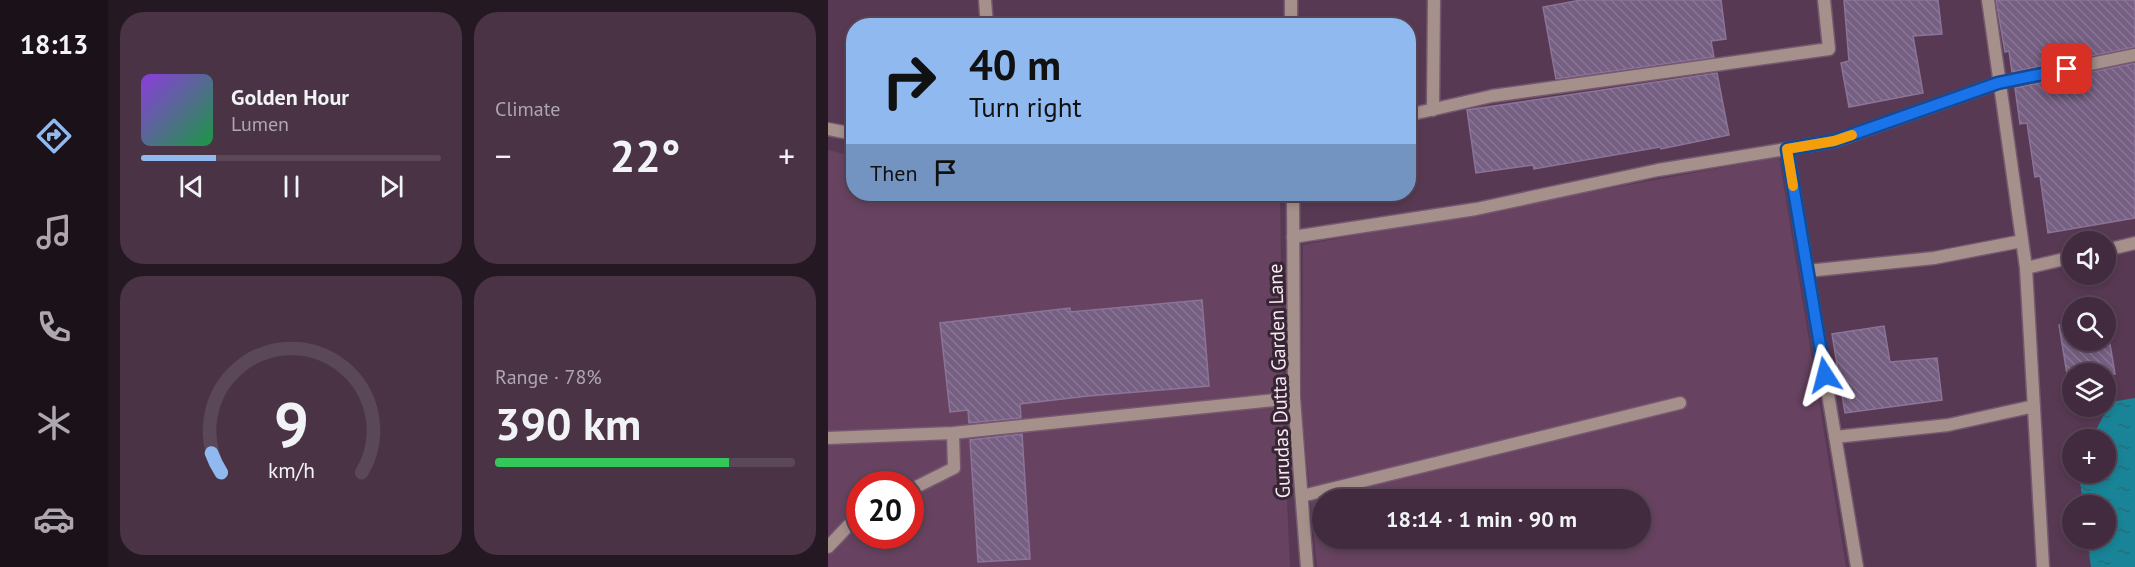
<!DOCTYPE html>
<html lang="en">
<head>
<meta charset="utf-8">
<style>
  body { margin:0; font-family:"PT Sans",sans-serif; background:#493345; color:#f1f3f6; height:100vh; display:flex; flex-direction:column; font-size:22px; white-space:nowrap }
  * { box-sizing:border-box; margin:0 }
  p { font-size:20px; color:#aea7b0 }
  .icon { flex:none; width:33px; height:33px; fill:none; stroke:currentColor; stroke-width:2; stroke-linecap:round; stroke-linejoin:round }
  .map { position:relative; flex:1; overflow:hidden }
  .sheet { display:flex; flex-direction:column; gap:12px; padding:12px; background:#241822; width:720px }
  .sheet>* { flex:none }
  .guide { position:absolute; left:18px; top:18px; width:570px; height:183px; border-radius:24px; box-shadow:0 3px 9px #0003,0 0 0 2px #5a4758; background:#90b9f0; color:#111; overflow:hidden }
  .tools { position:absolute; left:1234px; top:231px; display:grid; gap:12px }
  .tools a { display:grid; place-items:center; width:54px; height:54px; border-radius:50%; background:#422b3e; box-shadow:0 3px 9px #0003,0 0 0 2px #5a4758; font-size:30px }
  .speed { position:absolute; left:18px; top:471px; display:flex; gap:12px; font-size:30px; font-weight:700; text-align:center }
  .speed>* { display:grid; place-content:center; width:78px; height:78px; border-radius:50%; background:#422b3e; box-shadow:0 3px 9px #0003,0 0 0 2px #5a4758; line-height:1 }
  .speed .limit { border:9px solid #d22; background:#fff; color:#111 }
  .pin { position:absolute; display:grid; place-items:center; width:51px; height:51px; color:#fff; margin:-26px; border-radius:12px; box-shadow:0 3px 9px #0006 }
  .me { position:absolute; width:66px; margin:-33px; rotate:351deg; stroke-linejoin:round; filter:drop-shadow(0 0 4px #0008) }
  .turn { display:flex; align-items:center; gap:21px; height:126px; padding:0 24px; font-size:27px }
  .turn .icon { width:78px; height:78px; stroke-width:2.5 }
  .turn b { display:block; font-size:42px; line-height:51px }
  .then { display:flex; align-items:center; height:57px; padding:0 24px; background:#0003; gap:12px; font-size:22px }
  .big { font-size:45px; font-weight:800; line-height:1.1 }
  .sheet .card { flex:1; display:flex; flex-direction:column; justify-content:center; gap:9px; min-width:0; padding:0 21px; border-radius:24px; background:#493345 }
  .sheet .dial { align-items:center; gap:0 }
  .dial svg { height:156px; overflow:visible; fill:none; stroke:#5a4758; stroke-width:7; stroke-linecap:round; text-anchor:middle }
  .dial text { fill:#f1f3f6; stroke:none }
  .song { display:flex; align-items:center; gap:18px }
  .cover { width:72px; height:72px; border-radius:9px; background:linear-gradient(135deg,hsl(270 70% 55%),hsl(140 70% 35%)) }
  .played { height:6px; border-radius:3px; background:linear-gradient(90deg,#90b9f0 25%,#5a4758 25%) }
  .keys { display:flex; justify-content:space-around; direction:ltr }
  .heat { display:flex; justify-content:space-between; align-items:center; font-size:33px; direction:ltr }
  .charge { height:9px; border-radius:4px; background:linear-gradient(90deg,#34c759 78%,#5a4758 0) }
  .sheet .tiles { flex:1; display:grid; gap:12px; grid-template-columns:repeat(2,1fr) }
  .trip { position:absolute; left:484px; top:489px; width:339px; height:60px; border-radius:30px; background:#422b3e; box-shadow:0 3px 9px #0003,0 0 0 2px #5a4758; font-weight:800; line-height:60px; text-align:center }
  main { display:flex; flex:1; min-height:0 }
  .dock { display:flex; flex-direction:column; width:108px; justify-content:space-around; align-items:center; background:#1a1119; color:#aea7b0 }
  .dock .icon { width:42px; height:42px }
  .dock .selected { color:#90b9f0 }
  .dock b { font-size:27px; color:#f1f3f6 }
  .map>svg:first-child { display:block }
  .built { fill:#674361; fill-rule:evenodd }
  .water { fill:url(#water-ripples) }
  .building { fill:url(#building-back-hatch); stroke:#8b7498; stroke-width:1.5 }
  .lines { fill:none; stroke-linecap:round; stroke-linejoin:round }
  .service-casing { stroke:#755870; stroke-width:15 }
  .minor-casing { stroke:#755870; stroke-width:15 }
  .service { stroke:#a5908b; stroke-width:12 }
  .minor { stroke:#a5908b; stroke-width:12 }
  .route-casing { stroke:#114b97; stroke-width:15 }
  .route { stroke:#1a73e8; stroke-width:10 }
  .slow { stroke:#f59e0b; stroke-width:10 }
  .labels { text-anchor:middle; stroke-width:6; stroke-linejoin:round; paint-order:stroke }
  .street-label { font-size:20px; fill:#fae6f6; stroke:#352632 }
</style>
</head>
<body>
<main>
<nav class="dock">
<b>18:13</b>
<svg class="icon selected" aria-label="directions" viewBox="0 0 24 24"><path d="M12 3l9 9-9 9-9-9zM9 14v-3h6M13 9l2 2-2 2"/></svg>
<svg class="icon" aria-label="music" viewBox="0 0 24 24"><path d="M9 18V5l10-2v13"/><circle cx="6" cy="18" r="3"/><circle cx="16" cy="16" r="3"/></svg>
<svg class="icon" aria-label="phone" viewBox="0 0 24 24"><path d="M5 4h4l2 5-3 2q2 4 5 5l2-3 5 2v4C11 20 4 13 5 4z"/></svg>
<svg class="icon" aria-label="climate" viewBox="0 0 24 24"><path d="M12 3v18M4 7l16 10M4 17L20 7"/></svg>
<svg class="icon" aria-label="car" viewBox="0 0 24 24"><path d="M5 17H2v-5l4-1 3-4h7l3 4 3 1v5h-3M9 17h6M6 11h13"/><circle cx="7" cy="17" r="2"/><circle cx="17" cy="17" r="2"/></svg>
</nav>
<section class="sheet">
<div class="tiles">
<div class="card">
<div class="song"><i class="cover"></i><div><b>Golden Hour</b><p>Lumen</p></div></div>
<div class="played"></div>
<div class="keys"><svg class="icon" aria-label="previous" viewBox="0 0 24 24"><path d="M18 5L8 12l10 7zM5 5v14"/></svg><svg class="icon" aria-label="pause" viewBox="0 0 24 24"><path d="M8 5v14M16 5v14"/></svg><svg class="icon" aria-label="next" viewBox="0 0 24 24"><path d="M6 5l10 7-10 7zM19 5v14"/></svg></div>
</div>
<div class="card"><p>Climate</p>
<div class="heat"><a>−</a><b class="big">22°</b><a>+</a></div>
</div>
<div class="card dial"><svg viewBox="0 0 100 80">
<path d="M14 69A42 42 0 1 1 86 69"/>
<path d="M14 69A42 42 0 0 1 9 59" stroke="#90b9f0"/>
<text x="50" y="56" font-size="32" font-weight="700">9</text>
<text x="50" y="72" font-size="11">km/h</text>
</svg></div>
<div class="card"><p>Range · 78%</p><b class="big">390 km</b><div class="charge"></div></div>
</div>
</section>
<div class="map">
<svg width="1307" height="567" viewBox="0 0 1307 567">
  <defs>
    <pattern id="water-ripples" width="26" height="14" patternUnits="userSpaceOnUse" patternTransform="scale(1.5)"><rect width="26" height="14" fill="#198497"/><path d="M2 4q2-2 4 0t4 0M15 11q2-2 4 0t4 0" fill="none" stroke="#2d6b78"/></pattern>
    <pattern id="building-back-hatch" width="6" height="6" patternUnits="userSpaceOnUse" patternTransform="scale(1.5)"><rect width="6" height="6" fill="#755f82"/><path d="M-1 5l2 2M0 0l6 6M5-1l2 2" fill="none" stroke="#8a7694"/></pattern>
  </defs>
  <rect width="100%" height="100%" fill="#583953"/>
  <path class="built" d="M 0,150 L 25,156 L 26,194 L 452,194 L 455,414 L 462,567 L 0,567 ZM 32,484 L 82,484 L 82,536 L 32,536 Z
    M 951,157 L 1018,567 L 489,567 L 474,410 L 475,245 ZM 495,500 L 813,500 L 813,538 L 495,538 Z"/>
  <path class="water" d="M 1307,398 L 1307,567 L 1263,567 L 1259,539 L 1278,538 L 1278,506 L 1255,505 L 1251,473 L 1278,472 L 1278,440 L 1263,439 L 1283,402 Z"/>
  <path class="building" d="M 753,0 L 893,0 L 898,39 L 883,41 L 886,57 L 728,79 L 715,7 Z
    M 1016,0 L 1110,0 L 1114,34 L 1085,36 L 1095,93 L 1021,107 L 1013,63 L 1021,61 Z
    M 1168,0 L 1307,0 L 1307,47 L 1184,72 L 1181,51 L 1177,52 Z
    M 1307,63 L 1307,218 L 1220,233 L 1212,176 L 1207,177 L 1199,123 L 1192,124 L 1187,88 Z
    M 889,73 L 901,135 L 833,149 L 832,147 L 706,169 L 705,165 L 648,173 L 639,110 Z
    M 374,300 L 381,386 L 260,396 L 192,404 L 193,418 L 141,423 L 140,410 L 122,412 L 112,323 L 242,308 L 242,312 Z
    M 1278,320 L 1287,374 L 1239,374 L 1231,325 L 1245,322 L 1245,340 L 1278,340 Z
    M 1056,326 L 1062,362 L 1109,358 L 1114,400 L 1017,413 L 1004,334 Z
    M 194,434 L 202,559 L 150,562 L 142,440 Z"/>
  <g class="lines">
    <defs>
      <path id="service" d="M 157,0 L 159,26
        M 1160,0 L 1198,268 L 1215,567
        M 605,110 L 606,0
        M 580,115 L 664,96 L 1001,49 L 996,0
        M 959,149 L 1029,567
        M 465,237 L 648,209 L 830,170 L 1007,141 L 1170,83 L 1307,55
        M 1278,250 L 1307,243
        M 1198,268 L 1245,257
        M 979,271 L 1106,258 L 1194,241
        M 1007,437 L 1120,425 L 1206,406"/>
      <path id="minor" d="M 463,0 L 463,26
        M 0,129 L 26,134
        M 465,194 L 466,398 L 479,567
        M 0,438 L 125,433 L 466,398
        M 82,490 L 126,468 L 125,433
        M 474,496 L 852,403
        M 0,547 L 21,525 L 32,519"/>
    </defs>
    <use href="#service" class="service-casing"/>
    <use href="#minor" class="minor-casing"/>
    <use href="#service" class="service"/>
    <use href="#minor" class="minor"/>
  </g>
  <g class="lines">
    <defs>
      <path id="route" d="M 997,375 L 959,149 L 1006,141 L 1170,83 L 1239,69"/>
    </defs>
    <use href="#route" class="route-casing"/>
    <use href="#route" class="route"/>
    <path class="slow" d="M 965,186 L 959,149 L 1006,141 L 1024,135"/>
  </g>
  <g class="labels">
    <g class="street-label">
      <text transform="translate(451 381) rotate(-92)" y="7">Gurudas Dutta Garden Lane</text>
    </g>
  </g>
</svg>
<div class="tools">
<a><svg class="icon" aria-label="sound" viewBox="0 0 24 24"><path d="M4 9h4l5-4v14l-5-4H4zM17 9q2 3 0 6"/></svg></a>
<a><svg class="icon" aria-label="search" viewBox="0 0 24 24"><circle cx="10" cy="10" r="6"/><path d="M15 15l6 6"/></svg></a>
<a><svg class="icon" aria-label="layers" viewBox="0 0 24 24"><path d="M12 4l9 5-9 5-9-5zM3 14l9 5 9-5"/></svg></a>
<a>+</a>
<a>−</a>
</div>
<div class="speed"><div class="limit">20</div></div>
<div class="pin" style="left:1239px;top:69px;background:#d93025"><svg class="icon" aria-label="arrive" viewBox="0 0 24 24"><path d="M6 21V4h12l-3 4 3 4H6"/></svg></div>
<svg class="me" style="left:997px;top:375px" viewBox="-20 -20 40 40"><path d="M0-17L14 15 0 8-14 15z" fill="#1a73e8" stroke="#fff" stroke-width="4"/></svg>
<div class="trip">18:14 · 1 min · 90 m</div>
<div class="guide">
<div class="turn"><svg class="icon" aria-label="right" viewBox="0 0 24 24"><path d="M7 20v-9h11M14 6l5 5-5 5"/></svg><div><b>40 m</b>Turn right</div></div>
<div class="then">Then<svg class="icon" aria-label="arrive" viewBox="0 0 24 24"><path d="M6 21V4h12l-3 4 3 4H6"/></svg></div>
</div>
</div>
</main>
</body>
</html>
